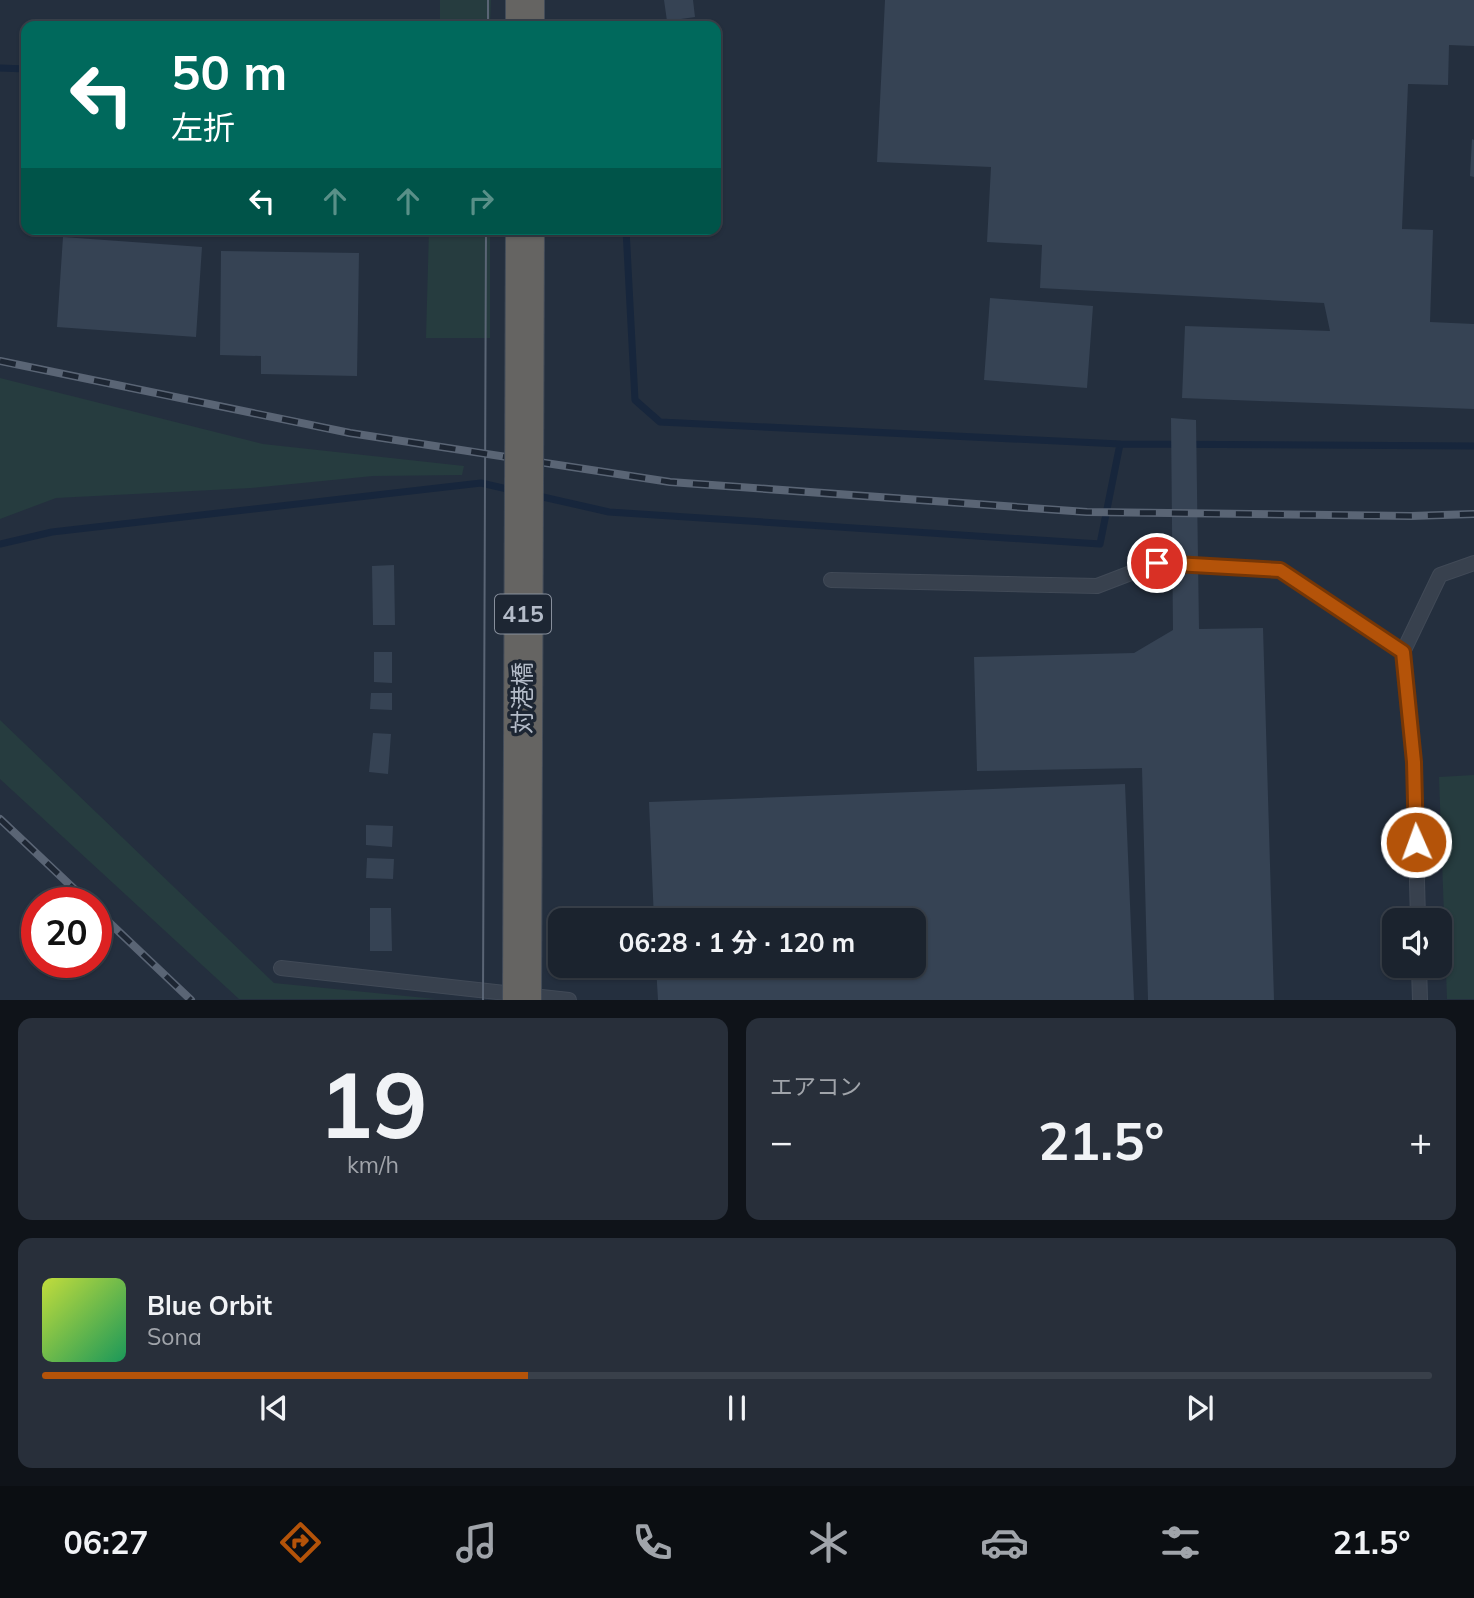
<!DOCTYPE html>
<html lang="ja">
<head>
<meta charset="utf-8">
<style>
  body { margin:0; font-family:Mulish,"Noto Sans JP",sans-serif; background:#282f3a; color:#f1f3f6; height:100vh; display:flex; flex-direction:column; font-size:26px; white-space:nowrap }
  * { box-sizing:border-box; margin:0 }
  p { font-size:23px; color:#a0a4aa }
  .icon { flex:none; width:38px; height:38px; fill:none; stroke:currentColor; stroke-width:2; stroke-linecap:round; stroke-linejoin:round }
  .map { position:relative; height:1000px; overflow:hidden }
  .sheet { display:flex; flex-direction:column; gap:18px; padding:18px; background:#0f1319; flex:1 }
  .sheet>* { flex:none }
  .top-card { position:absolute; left:21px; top:21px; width:700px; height:214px; border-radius:14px; box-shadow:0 2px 5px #0004,0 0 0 2px #39404a; background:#00695c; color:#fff; overflow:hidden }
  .tools { position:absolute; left:1382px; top:908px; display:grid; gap:14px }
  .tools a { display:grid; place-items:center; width:70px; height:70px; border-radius:14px; background:#1b232e; box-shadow:0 2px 5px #0004,0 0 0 2px #39404a; font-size:35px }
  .speed { position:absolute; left:21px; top:887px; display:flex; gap:14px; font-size:35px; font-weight:700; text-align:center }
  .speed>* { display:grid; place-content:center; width:91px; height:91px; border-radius:50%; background:#1b232e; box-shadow:0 2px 5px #0004,0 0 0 2px #39404a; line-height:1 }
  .speed .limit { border:10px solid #d22; background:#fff; color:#111 }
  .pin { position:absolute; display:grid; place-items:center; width:60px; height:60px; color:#fff; margin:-30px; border:4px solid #fff; border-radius:50%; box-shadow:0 2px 7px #0007 }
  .me { position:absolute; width:77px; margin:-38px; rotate:358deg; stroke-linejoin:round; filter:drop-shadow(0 0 5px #0008) }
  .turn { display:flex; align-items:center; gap:24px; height:147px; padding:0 35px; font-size:32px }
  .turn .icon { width:91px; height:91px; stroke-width:2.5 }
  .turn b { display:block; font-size:49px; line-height:60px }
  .lanes { display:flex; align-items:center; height:66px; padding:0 35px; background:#0003; justify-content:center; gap:35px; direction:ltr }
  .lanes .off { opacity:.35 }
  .big { font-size:52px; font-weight:700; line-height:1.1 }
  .sheet .card { flex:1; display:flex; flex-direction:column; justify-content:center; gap:10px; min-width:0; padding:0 24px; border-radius:14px; background:#282f3a }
  .sheet .dial { align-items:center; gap:0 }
  .dial b { font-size:91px; line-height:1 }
  .song { display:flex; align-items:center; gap:21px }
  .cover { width:84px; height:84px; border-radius:10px; background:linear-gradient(135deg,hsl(70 70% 55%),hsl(150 70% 35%)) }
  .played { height:7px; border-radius:4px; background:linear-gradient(90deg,#b45309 35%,#39404a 35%) }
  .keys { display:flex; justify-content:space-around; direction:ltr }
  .heat { display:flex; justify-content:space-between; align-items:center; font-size:38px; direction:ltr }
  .sheet .tiles { flex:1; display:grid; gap:18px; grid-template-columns:1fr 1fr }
  .card:last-child { grid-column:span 2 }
  .trip { position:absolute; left:548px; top:908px; width:378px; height:70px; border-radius:14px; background:#1b232e; box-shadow:0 2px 5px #0004,0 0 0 2px #39404a; font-weight:700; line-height:70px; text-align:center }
  .menu { display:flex; height:112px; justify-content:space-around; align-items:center; background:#0b0e12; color:#a0a4aa }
  .menu .icon { width:49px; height:49px }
  .menu .active { color:#b45309 }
  .menu b { font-size:32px; color:#f1f3f6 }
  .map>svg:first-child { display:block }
  .green { fill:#263c3f }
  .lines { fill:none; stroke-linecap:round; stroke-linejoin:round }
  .stream { stroke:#17263c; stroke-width:7 }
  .building { fill:#364354 }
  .service-casing { stroke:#414a57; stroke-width:16 }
  .trunk-casing { stroke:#434c59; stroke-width:40 }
  .service { stroke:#38414e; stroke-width:14 }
  .trunk { stroke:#656462; stroke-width:38 }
  .tram { stroke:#5a6575; stroke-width:2 }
  .rail-casing { stroke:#5a6575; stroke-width:8 }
  .rail { stroke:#1d2633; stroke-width:5; stroke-dasharray:16; stroke-linecap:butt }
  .trunk-bridge-casing { stroke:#434c59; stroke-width:40; stroke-linecap:butt }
  .trunk-bridge { stroke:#656462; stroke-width:38 }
  .route-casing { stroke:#753606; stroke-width:18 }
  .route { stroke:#b45309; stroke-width:12 }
  .labels { text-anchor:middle; stroke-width:7; stroke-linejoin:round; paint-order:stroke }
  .shield { fill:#1d2633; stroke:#878f9c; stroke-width:2 }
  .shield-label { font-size:23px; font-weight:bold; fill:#b4bcc9 }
  .street-label { font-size:24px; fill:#b4bcc9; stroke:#1d2633 }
</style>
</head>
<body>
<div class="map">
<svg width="1474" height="1000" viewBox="0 0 1474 1000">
  <rect width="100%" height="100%" fill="#242f3e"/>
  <path class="green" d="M 440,0 L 491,0 L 490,26 L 440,26 Z
    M 429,229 L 490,229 L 490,338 L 426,338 Z
    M 0,378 L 263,444 L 464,466 L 462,475 L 373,476 L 251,488 L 56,498 L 0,519 Z
    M 0,720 L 274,983 L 436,999 L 239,999 L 0,779 Z
    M 1474,775 L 1474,999 L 1447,999 L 1439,777 Z"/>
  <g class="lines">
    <path class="stream" d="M 0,68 L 26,69
      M 626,229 L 635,400 L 660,422 L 1120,444 L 1474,446
      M 534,495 L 609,512 L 1100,544 L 1120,444
      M 0,544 L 52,532 L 481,483 L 512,490"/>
  </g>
  <path class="building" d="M 664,0 L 693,0 L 695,17 L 667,21 Z
    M 885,0 L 1474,0 L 1474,46 L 1449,45 L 1448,85 L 1408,84 L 1402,229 L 1433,230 L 1430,322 L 1474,324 L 1474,409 L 1182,398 L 1185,326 L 1330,331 L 1324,303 L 1040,288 L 1042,245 L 987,242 L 991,167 L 877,162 Z
    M 1472,139 L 1474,140 L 1474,177 L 1470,176 Z
    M 63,237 L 202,247 L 196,337 L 57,327 Z
    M 221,251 L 359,253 L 357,376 L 261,374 L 261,356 L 220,355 Z
    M 990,298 L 1093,306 L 1087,388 L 984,380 Z
    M 1171,418 L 1196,420 L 1199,629 L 1263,628 L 1274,1000 L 1148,1000 L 1142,768 L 977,771 L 974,657 L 1134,653 L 1173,630 Z
    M 394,565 L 395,625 L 373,625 L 372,566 Z
    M 374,652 L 392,652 L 392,683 L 374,682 Z
    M 371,693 L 392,693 L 392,710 L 370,709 Z
    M 373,733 L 391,734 L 388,774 L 369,772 Z
    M 1125,784 L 1134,1000 L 658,1000 L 656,966 L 914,966 L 914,920 L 654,920 L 649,802 Z
    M 366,825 L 393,826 L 392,847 L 366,845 Z
    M 367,858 L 394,859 L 393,879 L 366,878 Z
    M 370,908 L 391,908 L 392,951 L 370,951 Z"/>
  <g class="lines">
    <defs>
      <path id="service" d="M 831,580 L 1097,586 L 1157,563 L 1280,570 L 1403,652
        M 1418,920 L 1414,763 L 1403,652 L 1440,575 L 1474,563
        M 1419,966 L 1420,1000
        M 281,968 L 569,1000"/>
      <path id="trunk" d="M 525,26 L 525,0"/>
    </defs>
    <use href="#service" class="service-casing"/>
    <use href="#trunk" class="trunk-casing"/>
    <use href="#service" class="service"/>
    <use href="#trunk" class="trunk"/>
    <path class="tram" d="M 488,26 L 488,0
      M 483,1000 L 486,229"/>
    <defs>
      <path id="rail" d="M 0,361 L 350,433 L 670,482 L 1087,512 L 1411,516 L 1474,514
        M 0,819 L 89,903
        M 96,910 L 191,1000"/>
    </defs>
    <use href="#rail" class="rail-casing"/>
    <use href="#rail" class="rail"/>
    <defs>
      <path id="trunk-bridge" d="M 522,1000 L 525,229"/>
    </defs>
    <use href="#trunk-bridge" class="trunk-bridge-casing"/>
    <use href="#trunk-bridge" class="trunk-bridge"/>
  </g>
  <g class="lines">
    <defs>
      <path id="route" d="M 1157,563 L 1280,570 L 1403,652 L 1414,762 L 1416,842"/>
    </defs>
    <use href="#route" class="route-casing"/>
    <use href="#route" class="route"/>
  </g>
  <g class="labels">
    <rect class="shield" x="495" y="594.5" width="56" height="39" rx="5"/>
    <g class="shield-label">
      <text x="523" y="622">415</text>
    </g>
    <g class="street-label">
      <text transform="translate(523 698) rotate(-90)" y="8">対港橋</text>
    </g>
  </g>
</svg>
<div class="tools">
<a><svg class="icon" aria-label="sound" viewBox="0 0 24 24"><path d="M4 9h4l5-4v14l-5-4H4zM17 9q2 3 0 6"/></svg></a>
</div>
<div class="speed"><div class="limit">20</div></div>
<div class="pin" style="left:1157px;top:563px;background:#d93025"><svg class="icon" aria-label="arrive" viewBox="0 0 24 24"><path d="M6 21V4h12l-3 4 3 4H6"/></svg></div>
<svg class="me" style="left:1416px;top:842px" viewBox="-20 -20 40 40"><circle r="17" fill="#b45309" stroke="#fff" stroke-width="3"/><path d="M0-11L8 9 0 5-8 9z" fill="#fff"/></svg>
<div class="trip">06:28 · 1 分 · 120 m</div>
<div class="top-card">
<div class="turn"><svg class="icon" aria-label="left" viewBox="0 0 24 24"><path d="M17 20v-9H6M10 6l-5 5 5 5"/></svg><div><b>50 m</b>左折</div></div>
<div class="lanes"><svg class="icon" aria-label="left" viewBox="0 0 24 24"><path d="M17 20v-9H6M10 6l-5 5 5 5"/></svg><svg class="icon off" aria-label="ahead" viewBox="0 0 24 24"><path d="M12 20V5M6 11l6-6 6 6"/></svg><svg class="icon off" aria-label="ahead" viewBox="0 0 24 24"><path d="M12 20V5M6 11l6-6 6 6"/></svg><svg class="icon off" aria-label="right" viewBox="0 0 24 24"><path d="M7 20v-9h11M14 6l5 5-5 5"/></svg></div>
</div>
</div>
<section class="sheet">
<div class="tiles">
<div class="card dial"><b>19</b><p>km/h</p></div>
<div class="card"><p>エアコン</p>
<div class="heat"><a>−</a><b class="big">21.5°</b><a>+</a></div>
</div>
<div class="card">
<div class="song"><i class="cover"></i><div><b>Blue Orbit</b><p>Sona</p></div></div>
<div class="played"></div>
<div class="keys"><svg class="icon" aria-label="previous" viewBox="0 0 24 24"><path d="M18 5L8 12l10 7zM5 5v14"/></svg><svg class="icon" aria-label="pause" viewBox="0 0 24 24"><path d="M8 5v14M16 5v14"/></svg><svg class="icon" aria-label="next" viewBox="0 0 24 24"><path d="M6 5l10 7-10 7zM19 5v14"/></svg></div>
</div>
</div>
</section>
<nav class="menu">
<b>06:27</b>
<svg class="icon active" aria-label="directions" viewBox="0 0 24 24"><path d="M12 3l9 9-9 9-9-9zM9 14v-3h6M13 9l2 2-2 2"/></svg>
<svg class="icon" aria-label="music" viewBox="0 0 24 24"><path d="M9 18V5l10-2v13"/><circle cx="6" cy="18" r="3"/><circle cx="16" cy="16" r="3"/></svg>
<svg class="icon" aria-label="phone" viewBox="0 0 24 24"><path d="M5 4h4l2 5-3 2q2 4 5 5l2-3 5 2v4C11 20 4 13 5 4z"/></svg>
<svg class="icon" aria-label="climate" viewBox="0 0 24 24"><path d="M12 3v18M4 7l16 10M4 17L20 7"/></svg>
<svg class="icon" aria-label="car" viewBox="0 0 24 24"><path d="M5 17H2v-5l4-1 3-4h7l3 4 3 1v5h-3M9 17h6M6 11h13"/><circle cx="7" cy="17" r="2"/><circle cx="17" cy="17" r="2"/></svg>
<svg class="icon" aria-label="filters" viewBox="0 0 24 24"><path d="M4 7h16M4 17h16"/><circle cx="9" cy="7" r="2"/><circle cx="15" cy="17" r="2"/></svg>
<b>21.5°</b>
</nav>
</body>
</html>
